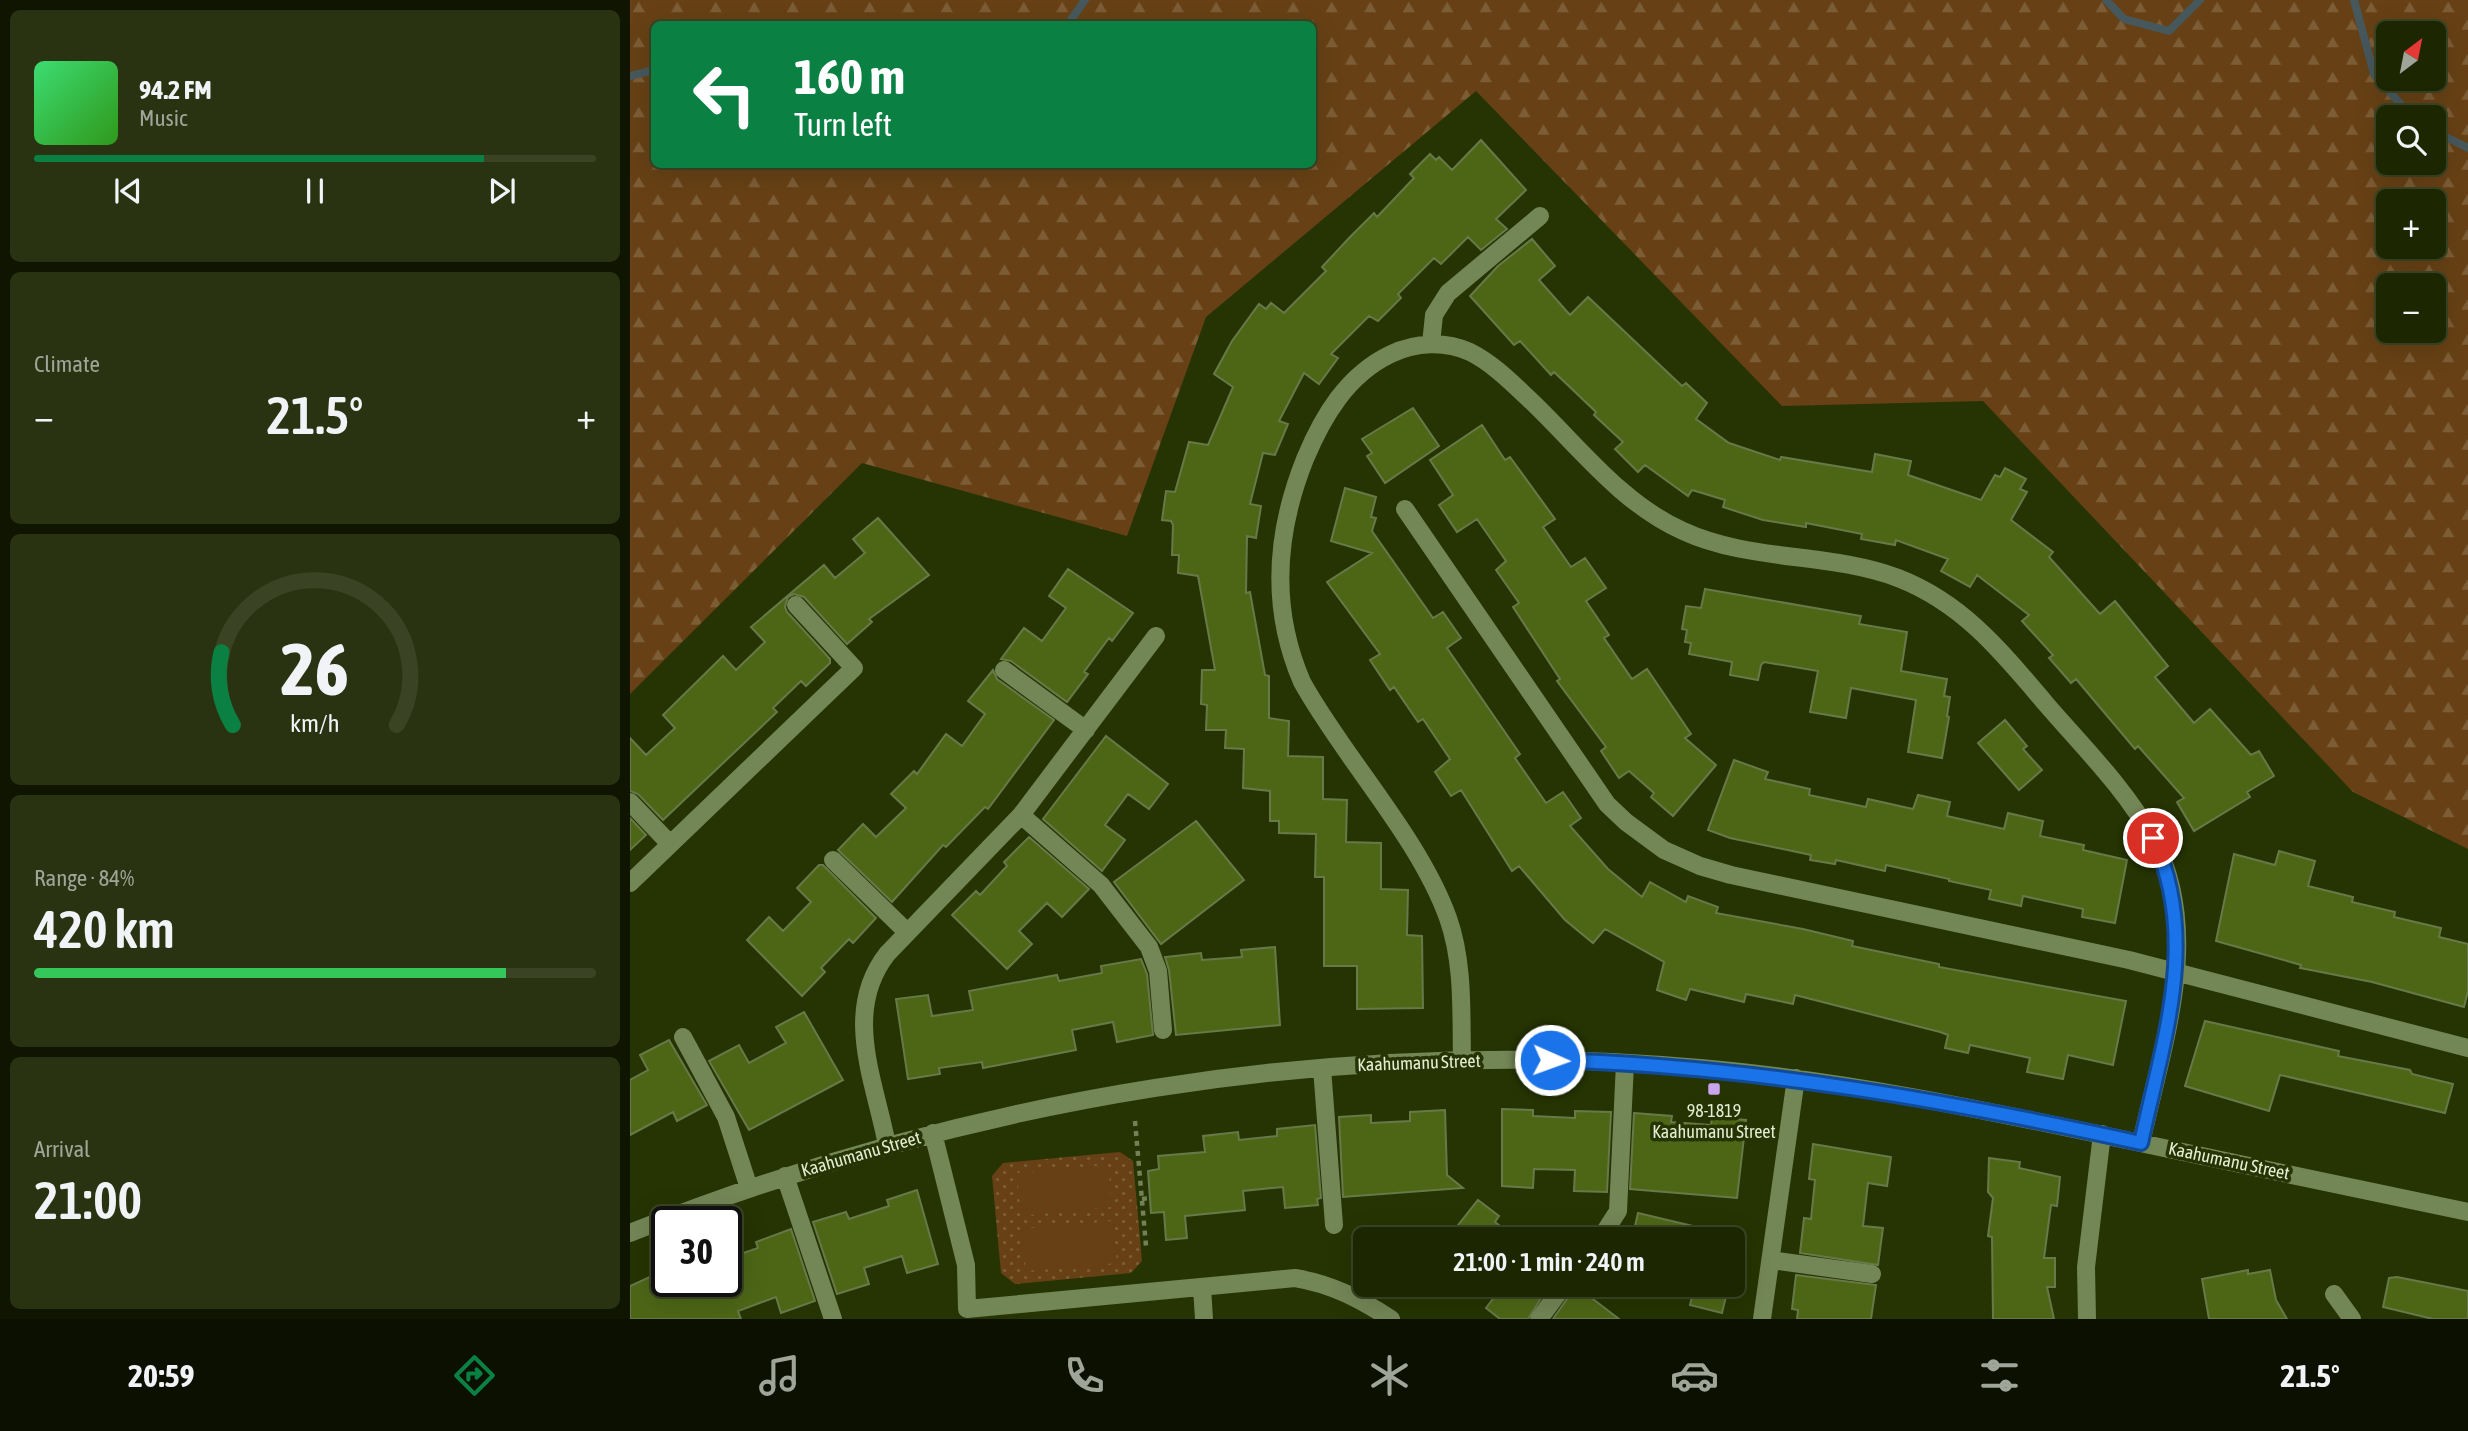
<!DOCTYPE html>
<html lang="en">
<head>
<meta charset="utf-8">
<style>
  body { margin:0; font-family:"Asap Condensed",sans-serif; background:#293311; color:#f1f3f6; height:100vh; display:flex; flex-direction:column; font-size:26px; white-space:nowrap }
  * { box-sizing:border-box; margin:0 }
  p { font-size:23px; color:#a0a599 }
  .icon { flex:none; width:38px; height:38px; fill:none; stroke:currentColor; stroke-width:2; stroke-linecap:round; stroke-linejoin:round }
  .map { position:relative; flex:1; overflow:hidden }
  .sheet { display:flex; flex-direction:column; gap:10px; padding:10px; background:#0f1501; width:630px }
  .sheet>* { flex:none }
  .banner { position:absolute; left:21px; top:21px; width:665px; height:147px; border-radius:10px; box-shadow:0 7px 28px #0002,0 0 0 2px #3a4424; background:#0b8043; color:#fff; overflow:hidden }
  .needle { width:46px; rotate:32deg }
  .fabs { position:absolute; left:1746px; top:21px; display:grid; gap:14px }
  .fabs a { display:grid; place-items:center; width:70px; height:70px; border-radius:10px; background:#1c2702; box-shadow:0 7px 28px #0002,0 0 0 2px #3a4424; font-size:35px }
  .speed { position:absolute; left:21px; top:1206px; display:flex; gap:14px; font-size:35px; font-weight:700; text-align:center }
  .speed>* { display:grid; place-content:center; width:91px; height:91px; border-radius:50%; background:#1c2702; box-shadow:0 7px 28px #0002,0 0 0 2px #3a4424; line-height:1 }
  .speed .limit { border:4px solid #111; border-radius:10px; background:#fff; color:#111 }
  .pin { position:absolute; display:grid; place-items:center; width:60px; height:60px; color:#fff; margin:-30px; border:4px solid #fff; border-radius:50%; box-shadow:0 2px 7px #0007 }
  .me { position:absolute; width:77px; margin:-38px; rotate:92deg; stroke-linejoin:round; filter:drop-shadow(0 0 5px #0008) }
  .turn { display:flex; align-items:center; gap:24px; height:147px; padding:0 28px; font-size:32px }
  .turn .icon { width:91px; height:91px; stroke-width:2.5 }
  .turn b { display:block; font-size:49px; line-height:60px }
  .big { font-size:52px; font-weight:600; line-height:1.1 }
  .sheet .tile { flex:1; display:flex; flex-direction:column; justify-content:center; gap:10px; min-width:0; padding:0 24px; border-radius:10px; background:#293311 }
  .sheet .dial { align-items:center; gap:0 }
  .dial svg { height:182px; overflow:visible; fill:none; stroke:#3a4424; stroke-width:7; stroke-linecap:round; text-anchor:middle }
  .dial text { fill:#f1f3f6; stroke:none }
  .song { display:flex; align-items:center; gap:21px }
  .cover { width:84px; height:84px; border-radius:10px; background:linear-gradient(135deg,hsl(140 70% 55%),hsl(110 70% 35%)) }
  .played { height:7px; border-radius:4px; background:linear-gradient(90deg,#0b8043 80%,#3a4424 80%) }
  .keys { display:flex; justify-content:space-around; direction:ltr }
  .heat { display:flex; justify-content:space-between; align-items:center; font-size:38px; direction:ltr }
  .charge { height:10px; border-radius:5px; background:linear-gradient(90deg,#34c759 84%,#3a4424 0) }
  .trip { position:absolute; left:723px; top:1227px; width:392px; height:70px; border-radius:10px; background:#1c2702; box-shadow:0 7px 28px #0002,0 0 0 2px #3a4424; font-weight:600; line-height:70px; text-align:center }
  .menu { display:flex; height:112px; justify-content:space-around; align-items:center; background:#0b1001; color:#a0a599 }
  .menu .icon { width:49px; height:49px }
  .menu .current { color:#0b8043 }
  .menu b { font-size:32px; color:#f1f3f6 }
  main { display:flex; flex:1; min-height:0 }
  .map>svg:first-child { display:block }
  .forest { fill:url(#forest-firs); fill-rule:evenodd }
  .park { fill:url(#park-dots) }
  .pitch { fill:#674115 }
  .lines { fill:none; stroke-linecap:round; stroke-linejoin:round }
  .stream { stroke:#47585c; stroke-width:8 }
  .building { fill:#4d6616; stroke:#677949; stroke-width:2 }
  .path { stroke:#738058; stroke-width:4.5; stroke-dasharray:5 5; stroke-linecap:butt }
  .minor { stroke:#738656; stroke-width:18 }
  .route-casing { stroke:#114b97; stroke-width:18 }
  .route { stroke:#1a73e8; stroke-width:12 }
  .poi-dot { fill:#c8a5ee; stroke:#253402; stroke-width:2.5 }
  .labels { text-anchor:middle; stroke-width:7; stroke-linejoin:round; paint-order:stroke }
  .street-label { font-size:18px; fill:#e2edd3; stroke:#253402 }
  .poi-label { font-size:18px; fill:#e2edd3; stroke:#253402 }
</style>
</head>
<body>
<main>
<section class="sheet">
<div class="tile">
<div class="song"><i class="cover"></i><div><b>94.2 FM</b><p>Music</p></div></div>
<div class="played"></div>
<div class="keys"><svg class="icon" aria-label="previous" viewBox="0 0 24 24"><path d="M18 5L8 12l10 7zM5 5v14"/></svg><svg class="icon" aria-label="pause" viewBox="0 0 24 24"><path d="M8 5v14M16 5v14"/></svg><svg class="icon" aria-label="next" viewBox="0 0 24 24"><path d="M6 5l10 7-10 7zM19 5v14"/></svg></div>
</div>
<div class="tile"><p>Climate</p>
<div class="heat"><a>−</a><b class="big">21.5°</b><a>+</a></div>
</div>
<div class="tile dial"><svg viewBox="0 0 100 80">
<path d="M14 69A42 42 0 1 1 86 69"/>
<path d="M14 69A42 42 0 0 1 9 37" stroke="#0b8043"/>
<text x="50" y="56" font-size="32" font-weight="700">26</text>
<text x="50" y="72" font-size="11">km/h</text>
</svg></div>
<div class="tile"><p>Range · 84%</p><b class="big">420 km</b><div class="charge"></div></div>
<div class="tile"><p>Arrival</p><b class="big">21:00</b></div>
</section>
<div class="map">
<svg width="1838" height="1319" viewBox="0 0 1838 1319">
  <defs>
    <pattern id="forest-firs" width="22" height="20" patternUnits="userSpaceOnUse" patternTransform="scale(1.75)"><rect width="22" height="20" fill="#674115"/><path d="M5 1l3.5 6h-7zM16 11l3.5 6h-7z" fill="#7c5d36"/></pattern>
    <pattern id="park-dots" width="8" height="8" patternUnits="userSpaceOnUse" patternTransform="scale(1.75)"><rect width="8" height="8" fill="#674115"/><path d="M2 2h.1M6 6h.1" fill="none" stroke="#7c5d36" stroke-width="1.8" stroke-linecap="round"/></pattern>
  </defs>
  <rect width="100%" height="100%" fill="#253402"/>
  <path class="forest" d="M 0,0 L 1838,0 L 1838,849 L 1723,792 L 1353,401 L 1152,406 L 846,91 L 576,317 L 497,536 L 232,463 L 0,694 ZM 24,24 L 682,24 L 682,164 L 24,164 ZM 1759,33 L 1804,33 L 1804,79 L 1759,79 ZM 1759,117 L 1804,117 L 1804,163 L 1759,163 ZM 1759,201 L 1804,201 L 1804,247 L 1759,247 ZM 1759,285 L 1804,285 L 1804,331 L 1759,331 Z"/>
  <path class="park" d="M 490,1152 L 503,1161 L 512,1261 L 501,1273 L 385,1284 L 371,1273 L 362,1176 L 373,1163 Z"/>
  <path class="pitch" d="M 478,1165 L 482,1207 L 391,1216 L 387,1173 Z
    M 483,1221 L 487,1263 L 396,1271 L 392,1229 Z"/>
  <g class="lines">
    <path class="stream" d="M 1476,0 L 1494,19 L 1539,31 L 1570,0
      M 1724,0 L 1744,74 L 1782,117
      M 438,24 L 455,0
      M 0,76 L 24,70
      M 1804,131 L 1838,148"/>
  </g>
  <path class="building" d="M 851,140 L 896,190 L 866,219 L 877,229 L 851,250 L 838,237 L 811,264 L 804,258 L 768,294 L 771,298 L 748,321 L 739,316 L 701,354 L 708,358 L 689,384 L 674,373 L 649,421 L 658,424 L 645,455 L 633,453 L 620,504 L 631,506 L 626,538 L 617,536 L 616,593 L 620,592 L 635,675 L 639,676 L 639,718 L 659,721 L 658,756 L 693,757 L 693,799 L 717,800 L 716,842 L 751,843 L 751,889 L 778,890 L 777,935 L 792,936 L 793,1008 L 727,1009 L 727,966 L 694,966 L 694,877 L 685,877 L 686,834 L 649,833 L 649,821 L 640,821 L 640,791 L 613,788 L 614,749 L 595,748 L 596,730 L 576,730 L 577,705 L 571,704 L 572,670 L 585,670 L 568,576 L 548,573 L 549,555 L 542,555 L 543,525 L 541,521 L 532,520 L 536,491 L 545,492 L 559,442 L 578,445 L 603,387 L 584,374 L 602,341 L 629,304 L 636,309 L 641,303 L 654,313 L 696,271 L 692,267 L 720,237 L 744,213 L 747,217 L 784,178 L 780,174 L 800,154 L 806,160 L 809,157 L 822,170 Z
    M 902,239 L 925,266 L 909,280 L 940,315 L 958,297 L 1052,386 L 1056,383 L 1077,403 L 1066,419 L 1099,443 L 1150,460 L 1151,457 L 1242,472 L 1245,454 L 1281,461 L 1278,475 L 1351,500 L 1365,475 L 1370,477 L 1375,468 L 1396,479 L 1390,489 L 1397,492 L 1381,520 L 1423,552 L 1419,557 L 1470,614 L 1485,601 L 1538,666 L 1525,677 L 1564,723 L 1580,709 L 1621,755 L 1629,751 L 1644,776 L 1617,792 L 1620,797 L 1564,831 L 1547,802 L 1554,798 L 1508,746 L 1505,749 L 1446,679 L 1441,683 L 1419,658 L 1423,655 L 1392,621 L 1399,615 L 1347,575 L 1340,587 L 1311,571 L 1318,559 L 1266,540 L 1265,545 L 1231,539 L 1232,534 L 1176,523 L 1176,527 L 1133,520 L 1093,507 L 1095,500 L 1062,490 L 1058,496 L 1015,465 L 1008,472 L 985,449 L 993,442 L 964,415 L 966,412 L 924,372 L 921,375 L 890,341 L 884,345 L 840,296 L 868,266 Z
    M 783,408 L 809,446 L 755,483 L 737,456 L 742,453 L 732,439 Z
    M 852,425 L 875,460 L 880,457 L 925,519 L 913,527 L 941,567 L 955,558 L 976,588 L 956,601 L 979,635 L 974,638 L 1002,679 L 1017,669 L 1061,734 L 1055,738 L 1086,765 L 1043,816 L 1021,797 L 1024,793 L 999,771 L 989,778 L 971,751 L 976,747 L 927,681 L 930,679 L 883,607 L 889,603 L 866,570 L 876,561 L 847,519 L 827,532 L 809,505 L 823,495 L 800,460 Z
    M 715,488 L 746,497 L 741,517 L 746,518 L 742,531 L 803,618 L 813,612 L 831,638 L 817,648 L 890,754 L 885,758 L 916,803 L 933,792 L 951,818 L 940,826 L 978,869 L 1012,897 L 1020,882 L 1056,902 L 1058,896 L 1088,907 L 1086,913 L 1173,929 L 1223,941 L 1222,946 L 1309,964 L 1309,967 L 1496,1001 L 1483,1065 L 1438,1055 L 1433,1079 L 1397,1072 L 1400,1058 L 1340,1045 L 1338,1053 L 1315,1048 L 1318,1035 L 1310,1032 L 1165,995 L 1163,1004 L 1116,994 L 1114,1002 L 1060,989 L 1056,1000 L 1027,990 L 1034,962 L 975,929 L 963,943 L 935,920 L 889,866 L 882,871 L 831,790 L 821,796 L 805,772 L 820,759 L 793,719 L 788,722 L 764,687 L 760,690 L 740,660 L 750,654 L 697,582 L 742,553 L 701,541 Z
    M 248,518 L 299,575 L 239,619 L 242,622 L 217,644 L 174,597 L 164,594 L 158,597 L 155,607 L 157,612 L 200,659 L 200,663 L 176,686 L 171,681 L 143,708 L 147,712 L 33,820 L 8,794 L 0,791 L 0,738 L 16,755 L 45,728 L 33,715 L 93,656 L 106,670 L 135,642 L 121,627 L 194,565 L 205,578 L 235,553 L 223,539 Z
    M 438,569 L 503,613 L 482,641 L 479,638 L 454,672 L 458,674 L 437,702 L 381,661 L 371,659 L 394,628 L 412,641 L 436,608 L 419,596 Z
    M 1075,589 L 1231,616 L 1229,624 L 1277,632 L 1271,671 L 1317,679 L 1314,696 L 1320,697 L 1317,716 L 1319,717 L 1312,758 L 1278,752 L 1286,700 L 1221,688 L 1216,718 L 1180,712 L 1188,671 L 1134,662 L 1131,665 L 1128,680 L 1100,675 L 1102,662 L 1059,654 L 1061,643 L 1055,642 L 1057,630 L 1052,629 L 1056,606 L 1071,608 Z
    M 363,670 L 367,679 L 424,720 L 358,809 L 355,807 L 316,847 L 313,845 L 262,902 L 208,850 L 233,824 L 246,837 L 276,808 L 261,794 L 284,771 L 287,774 L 316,734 L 332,746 L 355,714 L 338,701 Z
    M 1375,720 L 1397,746 L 1393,749 L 1412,770 L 1389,790 L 1348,743 Z
    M 476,736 L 538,784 L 519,809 L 498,794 L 475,825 L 495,840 L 472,871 L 413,819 Z
    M 1104,760 L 1138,772 L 1135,779 L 1180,789 L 1179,795 L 1236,807 L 1238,799 L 1283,809 L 1288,795 L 1320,802 L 1317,816 L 1374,829 L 1378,813 L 1413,821 L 1410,836 L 1454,845 L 1453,850 L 1497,860 L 1485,923 L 1452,917 L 1453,909 L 1393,896 L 1391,906 L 1359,899 L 1361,890 L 1319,881 L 1319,879 L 1256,865 L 1255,871 L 1206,860 L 1205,864 L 1180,860 L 1181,855 L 1100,838 L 1078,830 Z
    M 0,818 L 16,835 L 0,850 Z
    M 566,821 L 614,880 L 531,944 L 484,882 Z
    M 399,837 L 459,889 L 432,917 L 417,903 L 389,931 L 402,944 L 377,969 L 322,915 L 346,891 L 350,895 L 377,866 L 374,862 Z
    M 1649,851 L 1685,861 L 1678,886 L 1723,897 L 1722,902 L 1765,912 L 1764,917 L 1811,928 L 1809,937 L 1838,944 L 1838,991 L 1834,1007 L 1742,982 L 1670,968 L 1671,965 L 1586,941 L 1604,854 L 1645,865 Z
    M 189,865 L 193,865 L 246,918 L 223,943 L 219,939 L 191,968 L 195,972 L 172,996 L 117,940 L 139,917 L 153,931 L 181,902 L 167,888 Z
    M 645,947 L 650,1025 L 546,1035 L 539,970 L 535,957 L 571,953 L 572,960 L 612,957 L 611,950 Z
    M 511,959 L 517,974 L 523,1035 L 487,1042 L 483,1022 L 442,1030 L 446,1050 L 353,1068 L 352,1062 L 309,1068 L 310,1074 L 278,1079 L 266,999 L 298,995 L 302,1016 L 343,1010 L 339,991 L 427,975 L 429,981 L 472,973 L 471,966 Z
    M 174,1012 L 213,1080 L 119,1130 L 79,1061 L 109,1045 L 119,1063 L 156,1043 L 146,1027 Z
    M 1575,1021 L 1709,1051 L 1708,1056 L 1780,1070 L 1782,1074 L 1823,1084 L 1815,1113 L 1650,1075 L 1639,1111 L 1555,1086 Z
    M 39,1040 L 77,1105 L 47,1121 L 43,1112 L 0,1135 L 0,1080 L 18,1070 L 10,1055 Z
    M 872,1109 L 903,1110 L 903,1116 L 945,1118 L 945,1111 L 981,1112 L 977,1192 L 944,1191 L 945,1170 L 904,1169 L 903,1188 L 872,1186 Z
    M 815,1110 L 817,1175 L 833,1188 L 713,1197 L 709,1117 L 741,1115 L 741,1123 L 780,1121 L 780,1112 Z
    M 1004,1113 L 1042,1116 L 1041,1122 L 1081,1125 L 1082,1117 L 1116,1120 L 1107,1198 L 1000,1189 Z
    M 685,1125 L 691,1198 L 687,1199 L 688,1205 L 655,1208 L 653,1187 L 613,1191 L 615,1210 L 555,1216 L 557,1238 L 536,1240 L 534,1212 L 521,1213 L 518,1171 L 529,1169 L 528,1156 L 575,1152 L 573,1136 L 608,1132 L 609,1140 L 647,1136 L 647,1129 Z
    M 1183,1144 L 1261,1157 L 1257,1186 L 1238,1183 L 1233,1226 L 1253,1228 L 1248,1265 L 1170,1253 L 1174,1218 L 1181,1219 L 1185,1180 L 1179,1179 Z
    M 1359,1158 L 1390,1162 L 1389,1168 L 1430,1177 L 1427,1206 L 1421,1205 L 1414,1258 L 1425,1258 L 1425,1287 L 1417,1287 L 1424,1319 L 1363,1319 L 1362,1237 L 1358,1236 L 1363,1198 L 1358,1192 Z
    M 287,1190 L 308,1264 L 277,1273 L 272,1256 L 234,1268 L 239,1284 L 207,1294 L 183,1222 L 216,1212 L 219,1219 L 259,1206 L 257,1200 Z
    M 848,1200 L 869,1216 L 865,1222 L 887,1239 L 817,1239 Z
    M 1008,1213 L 1084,1231 L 1083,1239 L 1002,1239 Z
    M 161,1229 L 185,1301 L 151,1313 L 146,1297 L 108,1311 L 111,1319 L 0,1319 L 0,1286 L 26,1274 L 29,1281 L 96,1281 L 96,1259 L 128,1248 L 126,1242 Z
    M 1618,1270 L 1618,1274 L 1640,1270 L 1646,1300 L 1657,1319 L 1579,1319 L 1572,1279 Z
    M 1166,1275 L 1246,1285 L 1241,1319 L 1167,1319 L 1168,1310 L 1162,1309 Z
    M 1767,1277 L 1838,1291 L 1838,1319 L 1803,1319 L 1753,1307 L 1759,1278 Z
    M 874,1284 L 920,1284 L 898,1319 L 870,1319 L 856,1308 Z
    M 1065,1284 L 1099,1284 L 1092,1313 L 1060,1305 Z
    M 946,1286 L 989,1319 L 923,1319 Z"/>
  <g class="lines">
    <path class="path" d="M 505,1121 L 516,1246
      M 512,1199 L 520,1198"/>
    <path class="minor" d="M 801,344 L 804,315 L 818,293 L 910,216
      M 775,509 L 977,804 L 996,822 L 1034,850 L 1070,866 L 1101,875 L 1499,960 L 1838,1048
      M 374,670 L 456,730
      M 0,802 L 40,844
      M 391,815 L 471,885 L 519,947 L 528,971 L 533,1030
      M 203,860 L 277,932
      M 0,883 L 224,668 L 166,605
      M 53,1037 L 96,1117 L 119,1188
      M 832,1061 C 831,1013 834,963 818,918 C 789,837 714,758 672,682 C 640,608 645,534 675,459 C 693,416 717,375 761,354 C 786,342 815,341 840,352 C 862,363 880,381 898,398 C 947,444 990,503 1053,531 C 1120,562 1199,552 1268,578 C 1333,603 1373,653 1416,704 C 1453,747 1496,789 1523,839 C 1574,933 1532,1046 1511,1143
      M 692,1068 L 704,1225
      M 303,1133 L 336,1265 L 337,1309 L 665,1278 C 702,1284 730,1299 761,1319
      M 257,1145 C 245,1081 212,1012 257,954 L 391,815 L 526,636
      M 155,1176 L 203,1319
      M 0,1233 C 338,1098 706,1036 1070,1068 C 1221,1081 1368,1113 1515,1144 C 1623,1167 1731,1189 1838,1212
      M 970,1239 L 988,1211 L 995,1063
      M 1141,1260 L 1242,1274
      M 572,1287 L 574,1319
      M 1704,1294 L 1722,1319
      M 909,1319 L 935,1284
      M 1132,1319 L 1166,1078
      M 1457,1319 L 1456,1267 L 1472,1134"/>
  </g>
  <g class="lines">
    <defs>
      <path id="route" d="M 920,1060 C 1121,1066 1316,1100 1511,1143 C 1533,1040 1570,939 1523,838"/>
    </defs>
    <use href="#route" class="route-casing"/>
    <use href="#route" class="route"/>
  </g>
  <rect class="poi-dot" x="1077" y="1082" width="14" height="14" rx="3.5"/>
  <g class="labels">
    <g class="street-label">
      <text transform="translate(789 1063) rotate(-2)" y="6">Kaahumanu Street</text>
      <text transform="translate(231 1154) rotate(-16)" y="6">Kaahumanu Street</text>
      <text transform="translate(1599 1161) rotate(12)" y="6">Kaahumanu Street</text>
    </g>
    <g class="poi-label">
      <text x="1084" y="1117">98-1819<tspan x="1084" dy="21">Kaahumanu Street</tspan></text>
    </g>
  </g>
</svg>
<div class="fabs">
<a><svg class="needle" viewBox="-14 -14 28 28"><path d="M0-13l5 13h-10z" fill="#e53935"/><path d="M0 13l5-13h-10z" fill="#a0a599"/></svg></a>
<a><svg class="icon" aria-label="search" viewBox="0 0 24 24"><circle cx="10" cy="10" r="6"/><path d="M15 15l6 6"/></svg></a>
<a>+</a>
<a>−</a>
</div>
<div class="speed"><div class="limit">30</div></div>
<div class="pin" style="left:1523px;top:838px;background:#d93025"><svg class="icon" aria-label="arrive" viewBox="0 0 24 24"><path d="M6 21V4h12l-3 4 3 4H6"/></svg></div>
<svg class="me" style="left:920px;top:1060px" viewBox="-20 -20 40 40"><circle r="17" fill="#1a73e8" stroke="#fff" stroke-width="3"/><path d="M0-11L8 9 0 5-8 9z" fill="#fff"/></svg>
<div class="trip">21:00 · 1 min · 240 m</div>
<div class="banner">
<div class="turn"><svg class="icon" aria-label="left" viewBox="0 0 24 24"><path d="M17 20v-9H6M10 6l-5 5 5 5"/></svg><div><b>160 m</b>Turn left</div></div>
</div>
</div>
</main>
<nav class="menu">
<b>20:59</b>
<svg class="icon current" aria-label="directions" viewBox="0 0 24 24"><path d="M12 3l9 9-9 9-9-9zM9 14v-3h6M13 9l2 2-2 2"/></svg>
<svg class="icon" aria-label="music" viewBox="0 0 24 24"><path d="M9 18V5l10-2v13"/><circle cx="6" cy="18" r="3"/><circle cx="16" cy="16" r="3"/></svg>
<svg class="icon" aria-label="phone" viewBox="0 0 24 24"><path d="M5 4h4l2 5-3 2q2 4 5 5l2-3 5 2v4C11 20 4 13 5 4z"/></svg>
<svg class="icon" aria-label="climate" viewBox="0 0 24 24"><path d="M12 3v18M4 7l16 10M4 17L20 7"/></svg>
<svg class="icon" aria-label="car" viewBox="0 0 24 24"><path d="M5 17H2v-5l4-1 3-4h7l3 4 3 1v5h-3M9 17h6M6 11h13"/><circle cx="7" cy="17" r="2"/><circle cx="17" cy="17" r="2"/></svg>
<svg class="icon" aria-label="filters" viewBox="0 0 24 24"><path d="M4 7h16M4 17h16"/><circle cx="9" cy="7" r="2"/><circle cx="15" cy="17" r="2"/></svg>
<b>21.5°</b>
</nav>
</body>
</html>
